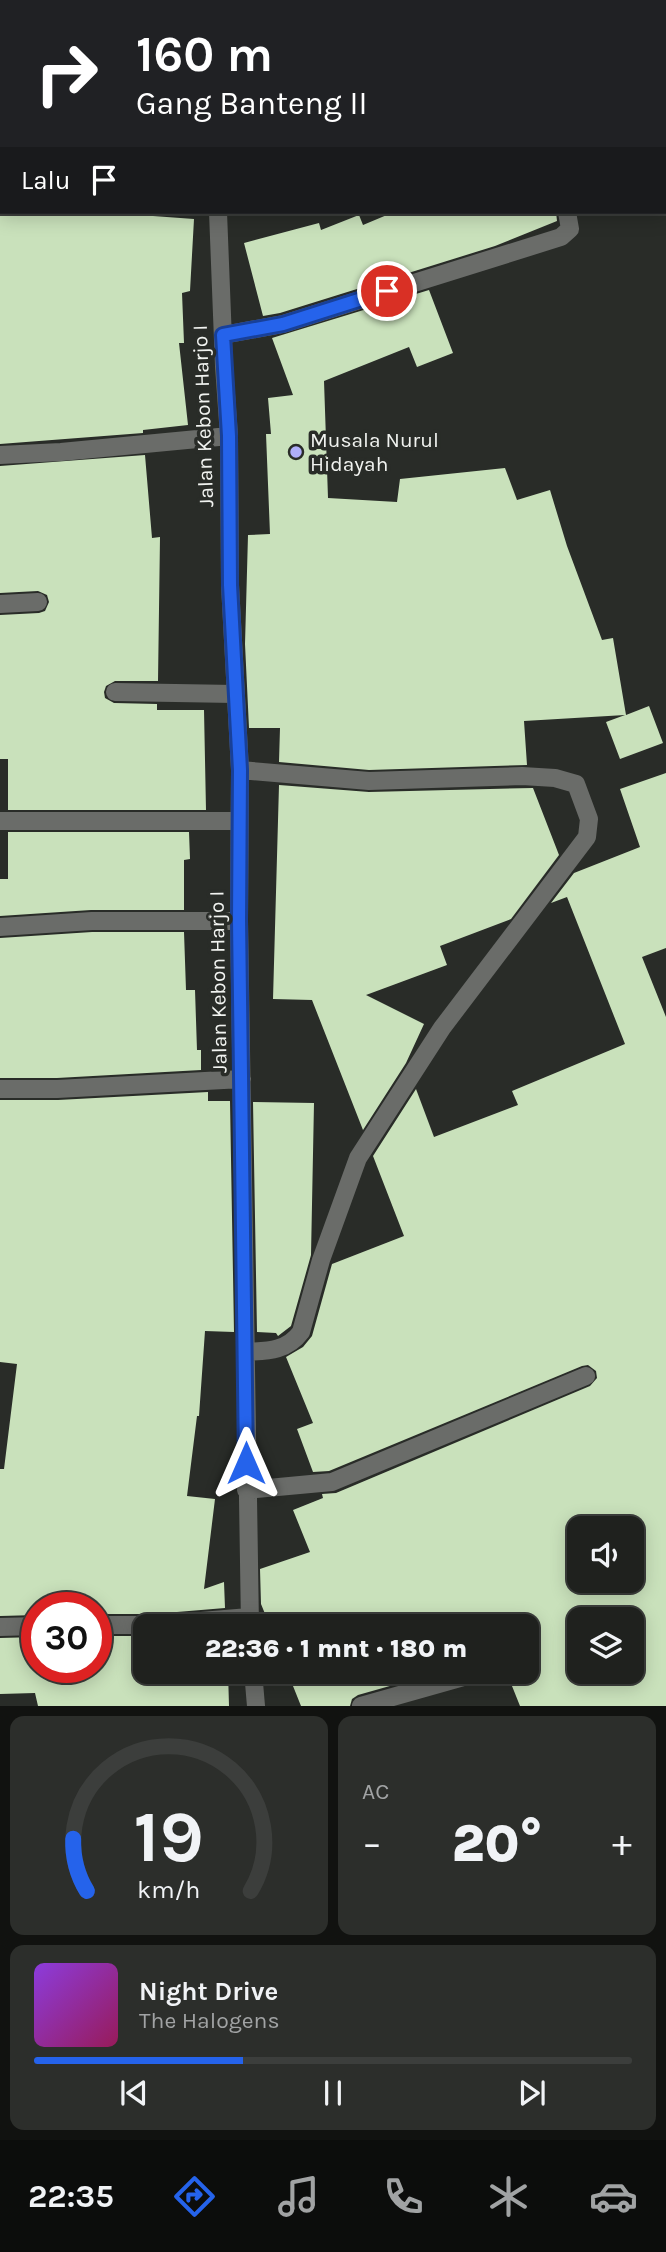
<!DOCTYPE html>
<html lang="id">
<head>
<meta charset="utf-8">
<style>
  body { margin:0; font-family:Karla,sans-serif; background:#2c2e2b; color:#f1f3f6; height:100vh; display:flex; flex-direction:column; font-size:26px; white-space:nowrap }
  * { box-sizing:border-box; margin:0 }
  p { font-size:23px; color:#a1a3a4 }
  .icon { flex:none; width:38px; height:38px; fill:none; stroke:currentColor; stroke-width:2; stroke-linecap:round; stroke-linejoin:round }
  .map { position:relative; height:1706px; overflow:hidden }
  .side { display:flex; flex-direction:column; gap:10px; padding:10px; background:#111210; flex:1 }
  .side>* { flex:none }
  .banner { position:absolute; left:0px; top:0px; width:667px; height:214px; box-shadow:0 4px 18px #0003,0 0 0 2px #3c3e3c; background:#202124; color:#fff; overflow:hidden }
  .controls { position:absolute; left:567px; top:1516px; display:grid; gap:14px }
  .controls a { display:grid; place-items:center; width:77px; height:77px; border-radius:14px; background:#1f211e; box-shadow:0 4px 18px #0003,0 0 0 2px #3c3e3c; font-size:35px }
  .speed { position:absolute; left:21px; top:1592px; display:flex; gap:14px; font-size:35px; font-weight:700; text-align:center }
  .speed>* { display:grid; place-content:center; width:91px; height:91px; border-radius:50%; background:#1f211e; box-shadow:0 4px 18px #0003,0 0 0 2px #3c3e3c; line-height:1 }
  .speed .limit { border:10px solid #d22; background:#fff; color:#111 }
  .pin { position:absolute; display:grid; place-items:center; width:60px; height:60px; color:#fff; margin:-30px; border:4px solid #fff; border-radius:50%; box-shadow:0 2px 7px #0007 }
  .me { position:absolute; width:77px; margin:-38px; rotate:0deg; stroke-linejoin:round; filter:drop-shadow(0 0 5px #0008) }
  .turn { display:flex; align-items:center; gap:24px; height:147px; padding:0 21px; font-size:32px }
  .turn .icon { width:91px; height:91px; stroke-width:2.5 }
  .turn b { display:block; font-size:49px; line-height:60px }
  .then { display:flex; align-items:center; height:66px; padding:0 21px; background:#0003; gap:14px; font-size:26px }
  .big { font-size:52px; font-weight:800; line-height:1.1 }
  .side .widget { flex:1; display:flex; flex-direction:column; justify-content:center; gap:10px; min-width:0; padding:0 24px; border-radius:14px; background:#2c2e2b }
  .side .dial { align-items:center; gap:0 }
  .dial svg { height:182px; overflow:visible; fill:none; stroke:#3c3e3c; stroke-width:7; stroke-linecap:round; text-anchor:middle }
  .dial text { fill:#f1f3f6; stroke:none }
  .song { display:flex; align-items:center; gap:21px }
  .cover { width:84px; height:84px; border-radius:10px; background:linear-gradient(135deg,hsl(270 70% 55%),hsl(330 70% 35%)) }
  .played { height:7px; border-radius:4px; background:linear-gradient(90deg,#2563eb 35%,#3c3e3c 35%) }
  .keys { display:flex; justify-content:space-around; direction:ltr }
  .heat { display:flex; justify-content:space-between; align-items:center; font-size:38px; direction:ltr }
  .side .tiles { flex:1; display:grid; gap:10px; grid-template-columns:1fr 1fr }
  .widget:last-child { grid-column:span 2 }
  .trip { position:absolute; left:133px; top:1614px; width:406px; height:70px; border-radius:14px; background:#1f211e; box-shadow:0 4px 18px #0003,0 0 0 2px #3c3e3c; font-weight:800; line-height:70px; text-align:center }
  .menu { display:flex; height:112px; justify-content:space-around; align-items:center; background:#0c0d0c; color:#a1a3a4 }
  .menu .icon { width:49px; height:49px }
  .menu .active { color:#2563eb }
  .menu b { font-size:32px; color:#f1f3f6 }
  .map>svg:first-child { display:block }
  .building { fill:#c9e1bb; fill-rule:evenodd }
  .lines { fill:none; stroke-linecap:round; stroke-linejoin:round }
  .minor { stroke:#6a6c69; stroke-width:18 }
  .route-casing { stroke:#184099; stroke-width:18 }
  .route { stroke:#2563eb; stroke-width:12 }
  .poi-dot { fill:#afaefa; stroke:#292c28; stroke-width:2.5 }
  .labels { text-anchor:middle; stroke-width:7; stroke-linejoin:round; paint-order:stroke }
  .street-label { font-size:21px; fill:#f1f3f0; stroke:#292c28 }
  .poi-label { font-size:21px; fill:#f1f3f0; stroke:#292c28; text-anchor:start }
</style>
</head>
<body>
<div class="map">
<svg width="666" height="1706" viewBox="0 0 666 1706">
  <rect width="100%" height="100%" fill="#292c28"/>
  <path class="building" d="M 0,212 L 153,212 L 153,216 L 194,219 L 190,291 L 182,293 L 184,343 L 179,343 L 188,425 L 143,430 L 143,433 L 0,444 Z
    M 394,212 L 556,212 L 557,221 L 495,246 L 280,313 L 263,316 L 244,243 L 319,223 L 321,230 L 359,215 L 363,225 Z
    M 429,290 L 453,353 L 417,367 L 409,347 L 324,381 L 328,498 L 397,502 L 400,479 L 505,468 L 517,500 L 550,490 L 567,546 L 602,640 L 613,638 L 626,715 L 649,706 L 663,743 L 620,759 L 606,722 L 625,715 L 524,721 L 527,765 L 369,770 L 279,762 L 280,728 L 249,728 L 245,644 L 248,535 L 270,534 L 266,434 L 271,434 L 268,398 L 293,395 L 272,338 Z
    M 145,455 L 152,538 L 160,537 L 158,681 L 115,681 L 106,686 L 104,692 L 105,698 L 114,703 L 157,704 L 157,710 L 204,710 L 206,810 L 8,810 L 8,759 L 0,759 L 0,615 L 39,613 L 45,611 L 49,602 L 47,595 L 38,591 L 0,593 L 0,466 Z
    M 666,773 L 666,948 L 642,957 L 666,1017 L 666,1706 L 520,1706 L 506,1671 L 527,1671 L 527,1626 L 270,1626 L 261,1604 L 260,1569 L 310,1552 L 293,1510 L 323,1498 L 322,1494 L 336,1493 L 590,1386 L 597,1378 L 596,1371 L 588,1365 L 582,1366 L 329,1471 L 313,1472 L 297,1429 L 313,1423 L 286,1357 L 303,1347 L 312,1336 L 332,1264 L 404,1236 L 373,1156 L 416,1089 L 434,1137 L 518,1105 L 512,1091 L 625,1044 L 567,897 L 551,903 L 574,873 L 640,847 L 620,789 ZM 579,1528 L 632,1528 L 632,1580 L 579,1580 ZM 579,1619 L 632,1619 L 632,1671 L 579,1671 Z
    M 279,785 L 369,792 L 533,788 L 559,855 L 511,919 L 440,946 L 447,965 L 366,995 L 424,1024 L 406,1063 L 363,1130 L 312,1000 L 273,999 Z
    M 8,832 L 189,832 L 190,859 L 184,860 L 184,910 L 91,910 L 0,916 L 0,879 L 8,879 Z
    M 92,932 L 184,932 L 186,990 L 195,990 L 197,1050 L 201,1050 L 201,1070 L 57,1078 L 0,1078 L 0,938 Z
    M 208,1092 L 208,1101 L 230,1101 L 234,1332 L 205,1331 L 199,1416 L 197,1416 L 187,1496 L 215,1499 L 204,1589 L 224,1582 L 225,1608 L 153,1614 L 96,1614 L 96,1608 L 37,1608 L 37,1615 L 0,1616 L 0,1469 L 4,1469 L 17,1364 L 0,1362 L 0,1100 L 58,1100 Z
    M 253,1102 L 314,1103 L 311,1255 L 291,1326 L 278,1336 L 276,1333 L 257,1332 Z
    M 96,1636 L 145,1636 L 145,1671 L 228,1671 L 229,1706 L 38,1706 L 35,1693 L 0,1694 L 0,1638 L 37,1637 L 37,1668 L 96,1668 Z
    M 287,1671 L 412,1671 L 408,1673 L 411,1680 L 358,1695 L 352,1699 L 350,1706 L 301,1706 Z"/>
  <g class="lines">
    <path class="minor" d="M 220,2 L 220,0
      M 302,2 L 303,0
      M 0,180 L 2,180
      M 218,212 L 224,366 L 229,436 L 230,585 L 240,770 L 239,921 L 250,1626
      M 223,335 L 283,324 L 561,237 L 570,229 L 567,212
      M 0,455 L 61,452 L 229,436
      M 0,604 L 38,602
      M 115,692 L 235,694
      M 240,770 L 369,781 L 522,776 L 555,778 L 576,784 L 589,819 L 587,837 L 442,1028 L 358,1158 L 321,1260 L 301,1332 C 287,1351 268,1351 246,1352
      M 0,821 L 239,821
      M 0,927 L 92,921 L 239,921
      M 0,1089 L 57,1089 L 242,1079
      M 246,1490 L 332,1482 L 586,1376
      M 96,1625 L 153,1625 L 249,1617
      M 0,1627 L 37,1626
      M 253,1671 L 256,1706
      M 361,1706 L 481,1672"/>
  </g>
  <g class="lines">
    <defs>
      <path id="route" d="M 246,1463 L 239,920 L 240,770 L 230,585 L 229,436 L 223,335 L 283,324 L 387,291"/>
    </defs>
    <use href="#route" class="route-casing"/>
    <use href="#route" class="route"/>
  </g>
  <circle class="poi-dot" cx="296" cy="452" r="7"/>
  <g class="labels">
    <g class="street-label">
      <text transform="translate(203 416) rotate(-92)" y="7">Jalan Kebon Harjo I</text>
      <text transform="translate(218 982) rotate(-91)" y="7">Jalan Kebon Harjo I</text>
    </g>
    <g class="poi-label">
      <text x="310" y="447">Musala Nurul<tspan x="310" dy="24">Hidayah</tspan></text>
    </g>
  </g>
</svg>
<div class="controls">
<a><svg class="icon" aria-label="sound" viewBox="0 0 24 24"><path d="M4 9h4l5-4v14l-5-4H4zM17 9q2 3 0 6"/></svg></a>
<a><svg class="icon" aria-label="layers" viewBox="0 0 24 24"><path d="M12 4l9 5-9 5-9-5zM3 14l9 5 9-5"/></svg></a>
</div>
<div class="speed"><div class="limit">30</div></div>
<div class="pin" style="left:387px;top:291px;background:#d93025"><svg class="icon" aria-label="arrive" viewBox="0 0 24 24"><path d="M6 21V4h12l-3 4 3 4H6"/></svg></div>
<svg class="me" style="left:246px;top:1463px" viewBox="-20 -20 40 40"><path d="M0-17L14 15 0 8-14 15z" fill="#2563eb" stroke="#fff" stroke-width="4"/></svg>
<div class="trip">22:36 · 1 mnt · 180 m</div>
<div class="banner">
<div class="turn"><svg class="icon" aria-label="right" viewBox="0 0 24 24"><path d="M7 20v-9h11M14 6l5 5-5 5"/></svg><div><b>160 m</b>Gang Banteng II</div></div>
<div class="then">Lalu<svg class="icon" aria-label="arrive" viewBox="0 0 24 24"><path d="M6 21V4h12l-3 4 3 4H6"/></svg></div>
</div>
</div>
<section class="side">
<div class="tiles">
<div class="widget dial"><svg viewBox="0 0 100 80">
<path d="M14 69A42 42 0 1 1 86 69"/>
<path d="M14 69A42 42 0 0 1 8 46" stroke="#2563eb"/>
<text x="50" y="56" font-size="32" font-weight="700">19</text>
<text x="50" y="72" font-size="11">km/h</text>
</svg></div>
<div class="widget"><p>AC</p>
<div class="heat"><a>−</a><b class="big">20°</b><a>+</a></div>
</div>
<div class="widget">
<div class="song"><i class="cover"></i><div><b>Night Drive</b><p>The Halogens</p></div></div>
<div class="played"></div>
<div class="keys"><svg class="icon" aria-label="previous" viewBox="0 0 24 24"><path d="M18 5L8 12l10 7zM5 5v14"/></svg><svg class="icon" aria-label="pause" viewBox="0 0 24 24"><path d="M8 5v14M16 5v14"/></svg><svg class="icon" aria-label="next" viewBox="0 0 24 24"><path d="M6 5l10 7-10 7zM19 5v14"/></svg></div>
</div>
</div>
</section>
<nav class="menu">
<b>22:35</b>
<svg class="icon active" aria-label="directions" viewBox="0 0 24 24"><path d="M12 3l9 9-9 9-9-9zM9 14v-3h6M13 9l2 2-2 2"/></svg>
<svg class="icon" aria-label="music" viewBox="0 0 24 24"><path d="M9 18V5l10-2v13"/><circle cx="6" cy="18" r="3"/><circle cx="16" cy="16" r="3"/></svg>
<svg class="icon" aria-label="phone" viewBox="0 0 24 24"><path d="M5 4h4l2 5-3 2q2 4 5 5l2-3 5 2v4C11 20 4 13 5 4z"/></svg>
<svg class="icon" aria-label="climate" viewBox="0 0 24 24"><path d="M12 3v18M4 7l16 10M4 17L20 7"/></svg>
<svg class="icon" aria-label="car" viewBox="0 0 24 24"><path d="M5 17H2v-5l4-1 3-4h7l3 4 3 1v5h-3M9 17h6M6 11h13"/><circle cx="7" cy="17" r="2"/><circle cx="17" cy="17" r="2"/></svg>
</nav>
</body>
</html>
